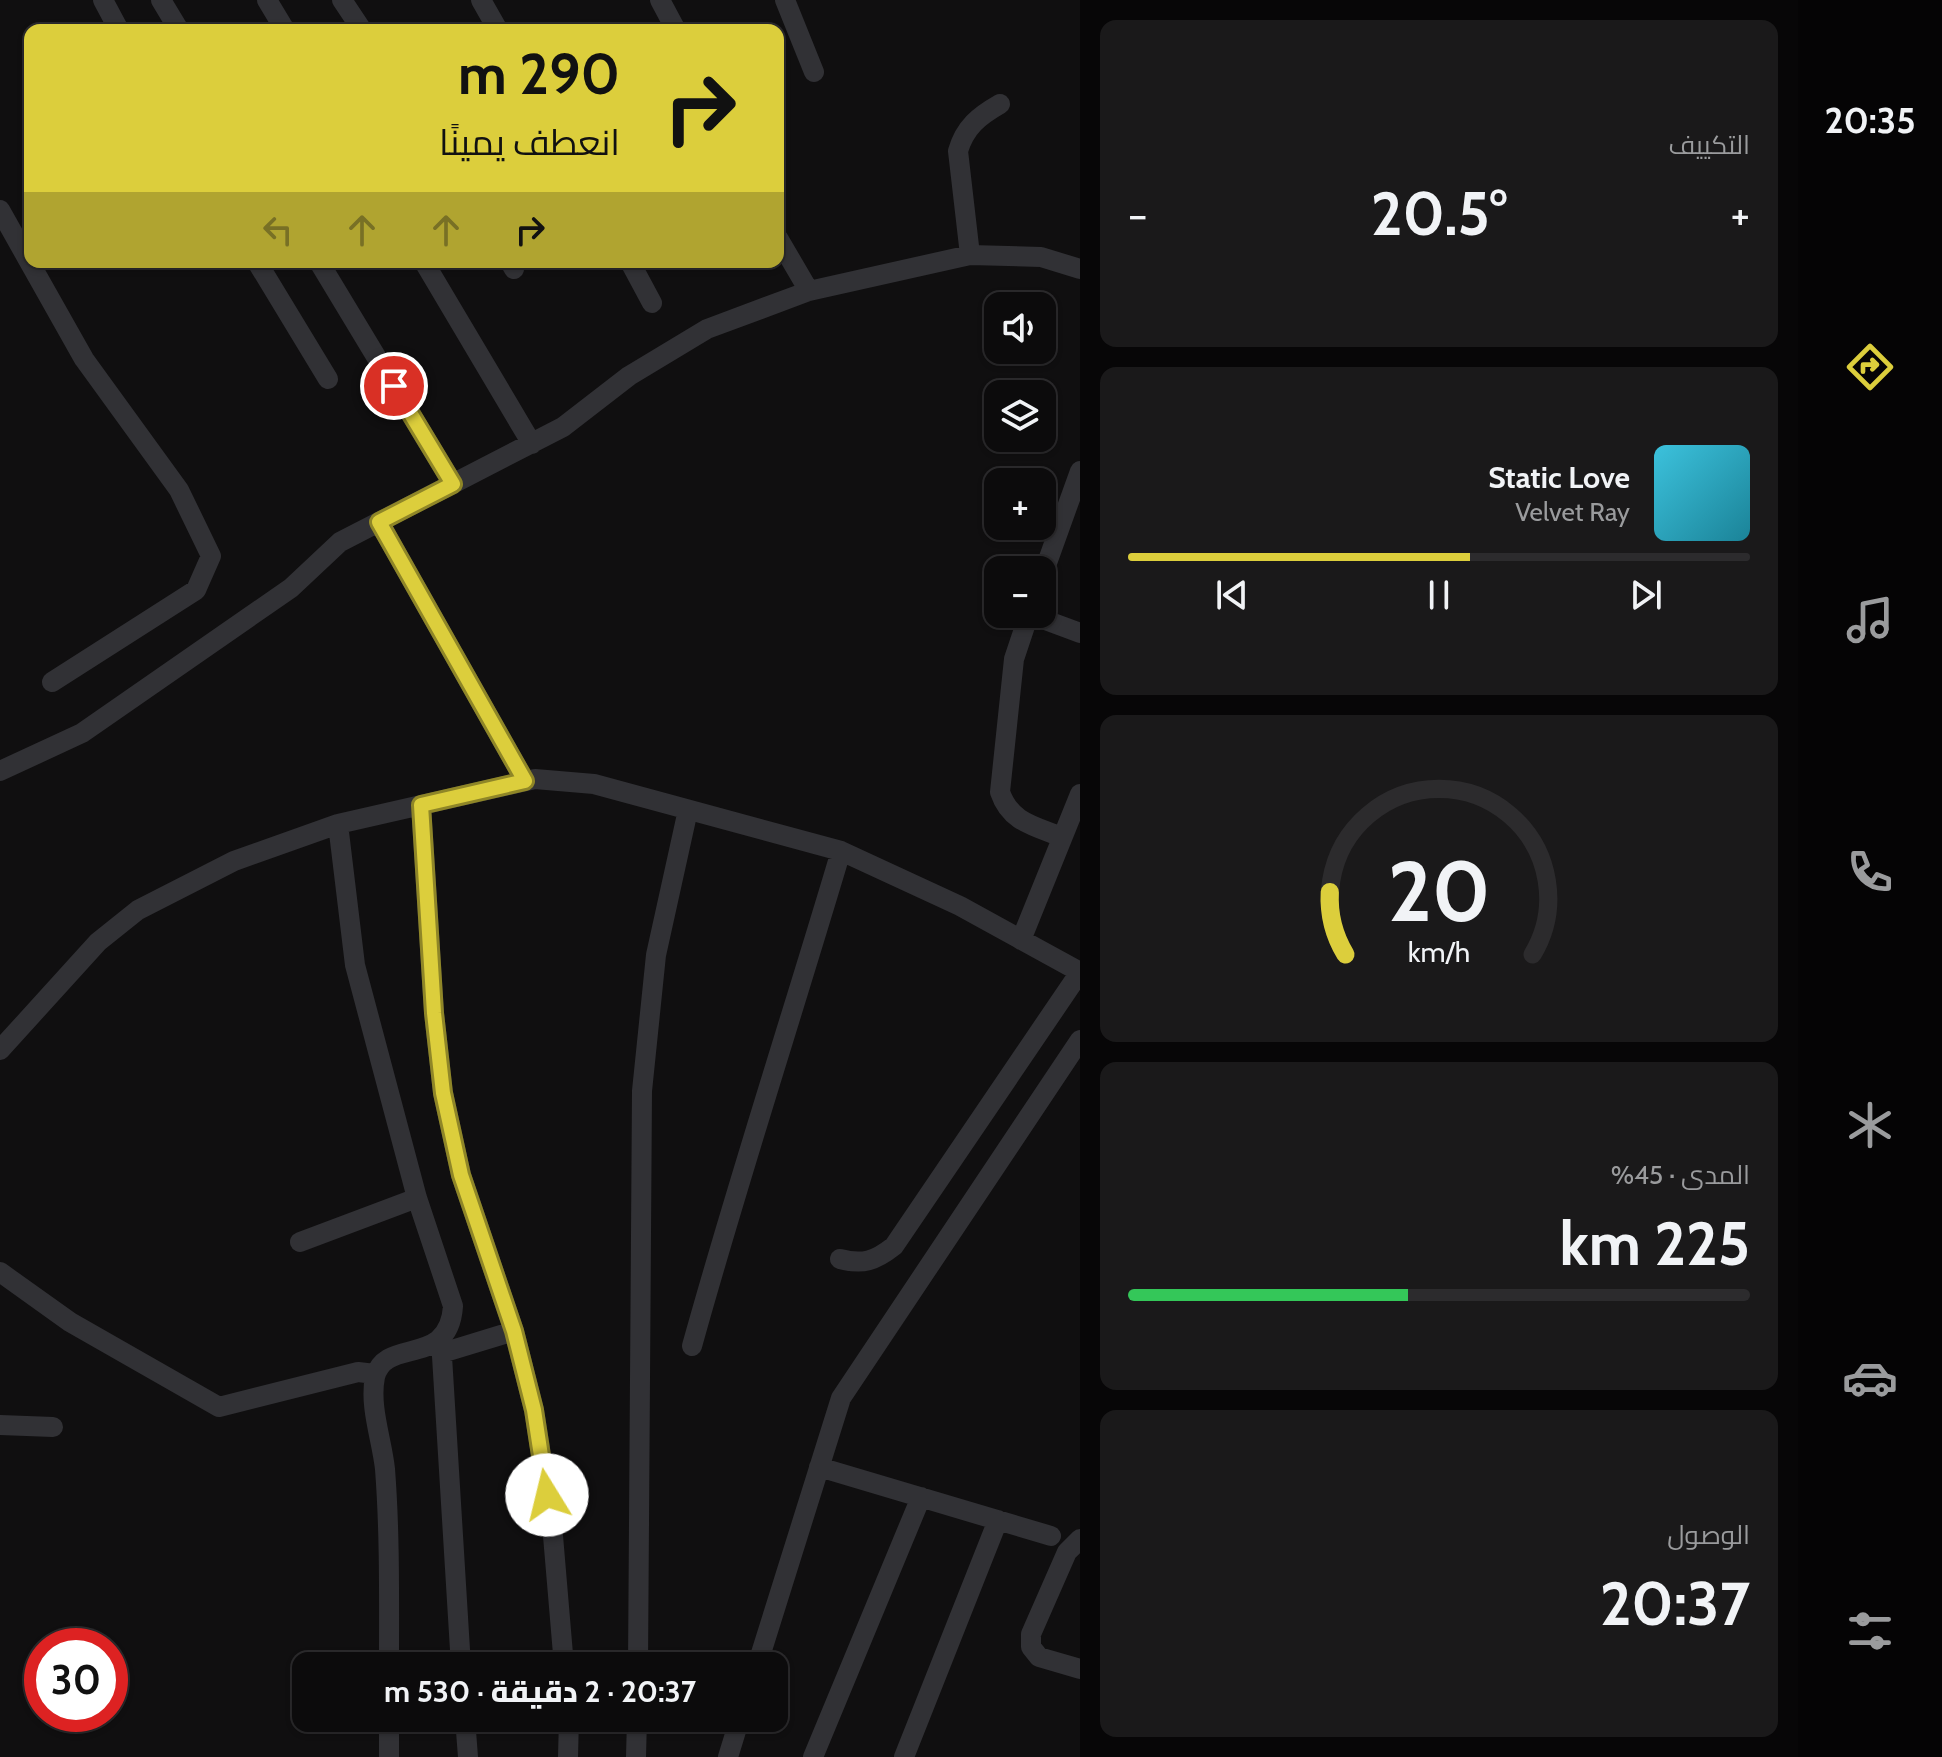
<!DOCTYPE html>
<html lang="ar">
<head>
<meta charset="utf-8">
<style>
  body { margin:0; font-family:Cabin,Cairo,sans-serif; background:#1a191a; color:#f1f3f6; direction:rtl; height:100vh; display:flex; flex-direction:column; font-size:30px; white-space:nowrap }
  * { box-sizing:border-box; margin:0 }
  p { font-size:26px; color:#9a9b9d }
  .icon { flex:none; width:44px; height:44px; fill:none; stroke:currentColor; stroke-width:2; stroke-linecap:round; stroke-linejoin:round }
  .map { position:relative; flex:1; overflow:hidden; direction:ltr }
  .panel { display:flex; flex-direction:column; gap:20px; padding:20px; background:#070607; width:718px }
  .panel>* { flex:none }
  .top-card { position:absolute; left:24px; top:24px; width:760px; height:244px; border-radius:16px; box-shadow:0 2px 6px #0004,0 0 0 2px #2c2b2d; direction:rtl; background:#dcce3c; color:#111; overflow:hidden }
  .fabs { position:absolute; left:984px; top:292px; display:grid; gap:16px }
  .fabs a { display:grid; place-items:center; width:72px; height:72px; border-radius:16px; background:#0c0b0c; box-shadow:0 2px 6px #0004,0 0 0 2px #2c2b2d; font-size:40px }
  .speed { position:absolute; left:24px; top:1628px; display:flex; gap:16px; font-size:40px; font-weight:700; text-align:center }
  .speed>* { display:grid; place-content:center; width:104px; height:104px; border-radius:50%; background:#0c0b0c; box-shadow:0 2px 6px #0004,0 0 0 2px #2c2b2d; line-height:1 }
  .speed .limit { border:12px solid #d22; background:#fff; color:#111 }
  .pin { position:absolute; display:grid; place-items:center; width:68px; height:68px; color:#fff; margin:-34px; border:4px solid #fff; border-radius:50%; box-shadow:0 2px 8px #0007 }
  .me { position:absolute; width:88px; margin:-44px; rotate:351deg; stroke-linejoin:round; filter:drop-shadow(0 0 6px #0008) }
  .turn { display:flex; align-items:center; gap:28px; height:168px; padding:0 32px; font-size:36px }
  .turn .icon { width:104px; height:104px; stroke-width:2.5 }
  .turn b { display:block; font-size:56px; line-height:68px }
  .lanes { display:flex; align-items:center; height:76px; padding:0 32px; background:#0003; justify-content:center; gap:40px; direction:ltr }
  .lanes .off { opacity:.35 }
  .big { font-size:60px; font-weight:800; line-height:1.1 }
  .panel .widget { flex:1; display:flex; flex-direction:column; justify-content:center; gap:12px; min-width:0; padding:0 28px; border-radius:16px; background:#1a191a }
  .panel .dial { align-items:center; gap:0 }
  .dial svg { height:208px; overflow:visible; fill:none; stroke:#2c2b2d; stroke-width:7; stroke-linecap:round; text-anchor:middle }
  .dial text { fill:#f1f3f6; stroke:none }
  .song { display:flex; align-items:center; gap:24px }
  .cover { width:96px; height:96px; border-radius:12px; background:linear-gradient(135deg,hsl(190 70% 55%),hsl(190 70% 35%)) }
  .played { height:8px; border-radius:4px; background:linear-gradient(90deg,#dcce3c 55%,#2c2b2d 55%) }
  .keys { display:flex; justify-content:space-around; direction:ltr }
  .heat { display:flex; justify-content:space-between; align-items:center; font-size:44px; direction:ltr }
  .charge { height:12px; border-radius:6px; background:linear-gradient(90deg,#34c759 45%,#2c2b2d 0) }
  .trip { position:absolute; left:292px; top:1652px; width:496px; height:80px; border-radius:16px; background:#0c0b0c; box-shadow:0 2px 6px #0004,0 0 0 2px #2c2b2d; font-weight:800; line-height:80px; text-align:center; direction:rtl }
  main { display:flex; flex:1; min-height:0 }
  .tab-bar { display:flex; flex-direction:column; width:144px; justify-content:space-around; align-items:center; background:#050405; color:#9a9b9d }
  .tab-bar .icon { width:56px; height:56px }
  .tab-bar .on { color:#dcce3c }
  .tab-bar b { font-size:36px; color:#f1f3f6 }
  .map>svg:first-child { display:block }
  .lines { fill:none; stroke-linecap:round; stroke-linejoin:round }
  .street { stroke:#313135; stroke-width:20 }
  .route-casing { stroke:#8f8627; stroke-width:20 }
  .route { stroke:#dcce3c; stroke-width:14 }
</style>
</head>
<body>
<main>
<nav class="tab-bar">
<b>20:35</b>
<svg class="icon on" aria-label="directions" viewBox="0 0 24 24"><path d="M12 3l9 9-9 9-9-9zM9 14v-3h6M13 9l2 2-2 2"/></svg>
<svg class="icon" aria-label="music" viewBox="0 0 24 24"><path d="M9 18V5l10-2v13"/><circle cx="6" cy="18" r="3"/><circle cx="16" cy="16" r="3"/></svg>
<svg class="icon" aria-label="phone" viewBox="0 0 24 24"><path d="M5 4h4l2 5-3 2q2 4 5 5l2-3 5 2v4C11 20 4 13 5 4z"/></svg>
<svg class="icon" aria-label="climate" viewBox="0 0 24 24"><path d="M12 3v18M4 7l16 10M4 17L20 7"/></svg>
<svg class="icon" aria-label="car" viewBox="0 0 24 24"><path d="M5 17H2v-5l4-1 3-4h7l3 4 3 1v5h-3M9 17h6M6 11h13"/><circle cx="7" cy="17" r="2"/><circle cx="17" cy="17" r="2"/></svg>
<svg class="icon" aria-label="filters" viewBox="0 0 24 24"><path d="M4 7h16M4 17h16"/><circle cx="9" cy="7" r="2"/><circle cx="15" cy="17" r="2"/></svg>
</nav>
<section class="panel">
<div class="widget"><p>التكييف</p>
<div class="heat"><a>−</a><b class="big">20.5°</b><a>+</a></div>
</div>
<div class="widget">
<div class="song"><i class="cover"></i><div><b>Static Love</b><p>Velvet Ray</p></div></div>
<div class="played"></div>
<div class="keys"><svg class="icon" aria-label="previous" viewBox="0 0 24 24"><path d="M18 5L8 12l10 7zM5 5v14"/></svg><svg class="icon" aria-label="pause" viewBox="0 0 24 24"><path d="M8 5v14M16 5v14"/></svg><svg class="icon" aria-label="next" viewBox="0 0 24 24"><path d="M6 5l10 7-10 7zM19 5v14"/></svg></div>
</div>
<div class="widget dial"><svg viewBox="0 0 100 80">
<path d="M14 69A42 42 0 1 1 86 69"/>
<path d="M14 69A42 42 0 0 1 8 45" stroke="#dcce3c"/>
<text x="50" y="56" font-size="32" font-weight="700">20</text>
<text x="50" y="72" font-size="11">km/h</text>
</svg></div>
<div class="widget"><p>المدى · 45%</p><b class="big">225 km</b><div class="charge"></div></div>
<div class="widget"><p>الوصول</p><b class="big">20:37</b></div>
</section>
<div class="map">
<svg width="1080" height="1757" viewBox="0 0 1080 1757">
  <rect width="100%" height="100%" fill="#100f10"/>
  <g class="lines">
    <path class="street" d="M 103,0 L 119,30
      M 161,0 L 179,30
      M 267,0 L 285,30
      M 342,0 L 362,30
      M 481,0 L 498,30
      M 660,0 L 676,30
      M 785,0 L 814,72
      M 0,210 L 84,359 L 179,490 L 211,556 L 196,590 L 52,682
      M 778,238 L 809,291
      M 970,255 L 958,151 C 965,127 979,116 1000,104
      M 257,262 L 328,379
      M 319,262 L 453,484
      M 424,262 L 532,444
      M 510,262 L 514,269
      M 630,262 L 652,303
      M 379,522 L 525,781
      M 1042,577 L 1080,471
      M 1029,614 L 1014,659 L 1000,792 C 1010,822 1034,826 1062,837
      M 1029,614 L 1080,633
      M 0,771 L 82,733 L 291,588 L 340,542 L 563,427 L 629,376 L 707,329 L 809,291 L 970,255 L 1041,257 L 1080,269
      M 421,805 L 434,1013 L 443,1093 L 461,1175 L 514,1331 L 534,1410 L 552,1524 L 564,1666
      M 338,824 L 355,965 L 417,1198 L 453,1306 C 449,1369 385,1336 375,1377 C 369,1406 382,1440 385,1469 C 390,1534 389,1600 389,1666
      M 1021,940 L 1080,794
      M 0,1050 L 98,942 L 138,910 L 234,861 L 338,824 L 535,779 L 594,784 L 841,851 L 960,906 L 1080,972
      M 300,1242 L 417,1198
      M 840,1259 C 863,1265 875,1261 894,1246 L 1080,972
      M 0,1272 L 70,1322 L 219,1407 L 358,1372 L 375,1374
      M 441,1340 L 461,1666
      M 692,1346 C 738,1180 792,1016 841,851
      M 442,1353 L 514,1331
      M 0,1425 L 53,1427
      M 819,1467 L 1051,1536
      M 1080,1539 L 1067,1552 L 1031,1634 L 1031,1647 L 1039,1657 L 1080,1669
      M 638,1666 L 642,1091 L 656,955 L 688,810
      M 757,1666 L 841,1398 L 1080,1040
      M 389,1718 L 389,1757
      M 465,1718 L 468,1757
      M 568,1757 L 569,1718
      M 636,1757 L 637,1718
      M 728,1757 L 740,1718
      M 813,1757 L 921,1497
      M 904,1757 L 998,1520"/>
  </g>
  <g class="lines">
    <defs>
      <path id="route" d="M 394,386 L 453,484 L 379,522 L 525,781 L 421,805 L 434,1013 L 443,1093 L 461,1175 L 514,1331 L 534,1410 L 547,1495"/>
    </defs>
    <use href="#route" class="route-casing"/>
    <use href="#route" class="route"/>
  </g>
</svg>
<div class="fabs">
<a><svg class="icon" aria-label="sound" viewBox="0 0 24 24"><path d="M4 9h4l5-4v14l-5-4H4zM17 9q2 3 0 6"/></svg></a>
<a><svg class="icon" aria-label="layers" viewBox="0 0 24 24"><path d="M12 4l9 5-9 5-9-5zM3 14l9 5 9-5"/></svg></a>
<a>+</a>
<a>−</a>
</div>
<div class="speed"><div class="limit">30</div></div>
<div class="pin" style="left:394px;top:386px;background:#d93025"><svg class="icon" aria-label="arrive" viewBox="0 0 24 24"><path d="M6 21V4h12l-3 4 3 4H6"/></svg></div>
<svg class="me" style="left:547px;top:1495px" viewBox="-20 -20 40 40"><circle r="19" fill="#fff"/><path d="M0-13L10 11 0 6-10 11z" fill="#dcce3c"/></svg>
<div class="trip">20:37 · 2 دقيقة · 530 m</div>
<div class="top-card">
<div class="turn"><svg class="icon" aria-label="right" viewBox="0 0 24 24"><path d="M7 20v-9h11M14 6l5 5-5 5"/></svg><div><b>290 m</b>انعطف يمينًا</div></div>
<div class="lanes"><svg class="icon off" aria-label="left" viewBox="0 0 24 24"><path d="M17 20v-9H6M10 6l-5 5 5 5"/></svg><svg class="icon off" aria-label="ahead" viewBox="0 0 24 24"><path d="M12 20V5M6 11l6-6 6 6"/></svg><svg class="icon off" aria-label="ahead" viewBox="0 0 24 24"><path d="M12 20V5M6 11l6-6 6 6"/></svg><svg class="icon" aria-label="right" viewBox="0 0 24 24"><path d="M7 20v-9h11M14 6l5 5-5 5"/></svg></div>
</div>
</div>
</main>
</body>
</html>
